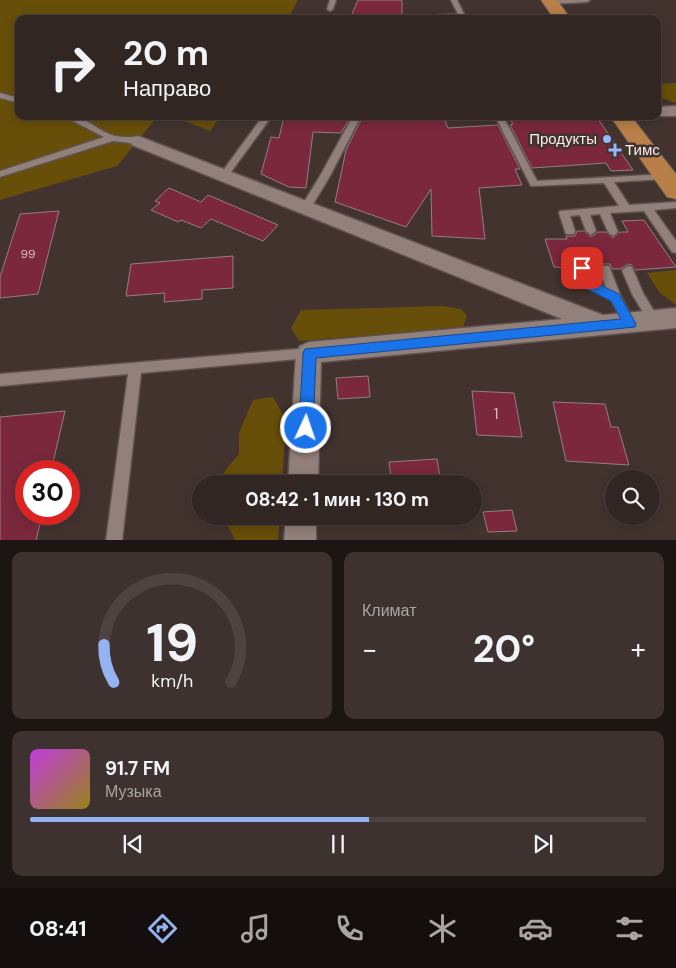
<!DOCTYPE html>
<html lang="ru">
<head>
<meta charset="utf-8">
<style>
  body { margin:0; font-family:"DM Sans",sans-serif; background:#3d3230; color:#f1f3f6; height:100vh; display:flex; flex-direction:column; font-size:19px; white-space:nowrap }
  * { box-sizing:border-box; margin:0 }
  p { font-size:16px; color:#a8a5a6 }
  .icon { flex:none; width:28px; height:28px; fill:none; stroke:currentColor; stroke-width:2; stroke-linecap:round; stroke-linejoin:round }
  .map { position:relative; height:540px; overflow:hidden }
  .side { display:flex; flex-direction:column; gap:12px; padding:12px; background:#1c1513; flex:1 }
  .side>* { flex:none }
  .top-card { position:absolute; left:15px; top:15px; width:646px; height:105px; border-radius:10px; box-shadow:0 2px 12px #0003,0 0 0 1px #4d4341; background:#322623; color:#f1f3f6; overflow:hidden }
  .tools { position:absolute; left:605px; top:470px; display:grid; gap:10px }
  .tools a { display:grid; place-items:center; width:55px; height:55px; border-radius:50%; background:#322623; box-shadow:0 2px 12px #0003,0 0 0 1px #4d4341; font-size:25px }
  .speed { position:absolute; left:15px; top:460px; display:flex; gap:10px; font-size:25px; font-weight:700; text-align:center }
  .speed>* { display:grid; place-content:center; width:65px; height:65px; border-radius:50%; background:#322623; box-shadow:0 2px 12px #0003,0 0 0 1px #4d4341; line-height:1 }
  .speed .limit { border:8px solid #d22; background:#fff; color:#111 }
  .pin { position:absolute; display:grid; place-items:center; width:42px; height:42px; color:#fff; margin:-21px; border-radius:10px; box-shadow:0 2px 8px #0006 }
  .me { position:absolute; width:55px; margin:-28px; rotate:3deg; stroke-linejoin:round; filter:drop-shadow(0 0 4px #0008) }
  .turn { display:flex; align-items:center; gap:18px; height:105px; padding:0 25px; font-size:22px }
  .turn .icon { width:65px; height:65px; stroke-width:2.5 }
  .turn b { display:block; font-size:35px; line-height:42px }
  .big { font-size:38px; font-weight:700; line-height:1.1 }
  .side .widget { flex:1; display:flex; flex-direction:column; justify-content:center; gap:8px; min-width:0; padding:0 18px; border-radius:10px; background:#3d3230 }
  .side .dial { align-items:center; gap:0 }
  .dial svg { height:130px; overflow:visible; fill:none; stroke:#4d4341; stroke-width:7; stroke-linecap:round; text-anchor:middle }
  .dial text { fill:#f1f3f6; stroke:none }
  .song { display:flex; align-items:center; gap:15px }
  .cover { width:60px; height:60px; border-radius:8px; background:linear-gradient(135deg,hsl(290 70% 55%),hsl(50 70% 35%)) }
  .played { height:5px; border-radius:2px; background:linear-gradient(90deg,#95b2f1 55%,#4d4341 55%) }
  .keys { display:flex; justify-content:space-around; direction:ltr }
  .heat { display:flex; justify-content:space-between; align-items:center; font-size:28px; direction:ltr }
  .side .tiles { flex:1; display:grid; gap:12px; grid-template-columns:1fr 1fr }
  .widget:last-child { grid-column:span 2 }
  .trip { position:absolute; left:192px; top:475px; width:290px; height:50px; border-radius:25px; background:#322623; box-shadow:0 2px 12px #0003,0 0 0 1px #4d4341; font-weight:700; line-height:50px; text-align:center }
  .dock { display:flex; height:80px; justify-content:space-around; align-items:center; background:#140f0e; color:#a8a5a6 }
  .dock .icon { width:35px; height:35px }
  .dock .on { color:#95b2f1 }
  .dock b { font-size:22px; color:#f1f3f6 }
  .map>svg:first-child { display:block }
  .green { fill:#674f09 }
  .building { fill:#7b283d; stroke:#927f82 }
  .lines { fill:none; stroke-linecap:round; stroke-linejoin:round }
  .lane-casing { stroke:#5e514e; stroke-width:3 }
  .street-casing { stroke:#5e514e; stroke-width:3 }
  .primary-casing { stroke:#5e514e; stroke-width:2 }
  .lane { fill:#92807b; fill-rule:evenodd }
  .street { fill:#92807b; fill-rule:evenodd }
  .primary { fill:#b87f48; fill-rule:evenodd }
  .route { fill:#1a73e8; stroke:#114b97 }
  .poi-dot { fill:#94b7fd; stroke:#42332f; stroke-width:2 }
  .labels { text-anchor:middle; stroke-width:5; stroke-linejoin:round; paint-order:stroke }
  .number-label { font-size:12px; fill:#d8bcbf }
  .poi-label { font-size:15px; fill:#f7edea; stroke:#42332f; text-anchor:end }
  .near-number-label { font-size:15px; fill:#d8bcbf }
</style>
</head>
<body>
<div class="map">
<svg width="676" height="541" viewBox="0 0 676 541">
  <rect width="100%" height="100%" fill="#42332f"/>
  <path class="green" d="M 0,0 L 298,0 L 288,19 L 19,19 L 19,116 L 158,116 L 117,166 L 0,200 Z
    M 676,83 L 676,103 L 661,98 L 658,94 L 658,84 Z
    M 172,116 L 221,116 L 210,131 Z
    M 676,270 L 676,305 L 660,293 L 647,273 Z
    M 443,306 L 461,309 L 467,316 L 463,327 L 299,341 L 291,328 L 301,310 Z
    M 273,397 L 286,420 L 282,484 L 222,484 L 224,472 L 239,454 L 239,433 L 253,400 Z
    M 223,516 L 280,516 L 278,540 L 235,540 Z"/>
  <path class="building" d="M 358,0 L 402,0 L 402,19 L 350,19 Z
    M 284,116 L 351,116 L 341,133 L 313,132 L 306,188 L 289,187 L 261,174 L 271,137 L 279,138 Z
    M 363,116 L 443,116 L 448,128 L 498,125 L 520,169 L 515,169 L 522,185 L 479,188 L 485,239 L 432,236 L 431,189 L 406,227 L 335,202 L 346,150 Z
    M 534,116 L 596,116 L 633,170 L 611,171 L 606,163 L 532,168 L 510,125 L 513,124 L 510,119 L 535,118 Z
    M 169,188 L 201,202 L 208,195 L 278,225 L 263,241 L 211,219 L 201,228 L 181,220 L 178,222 L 151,210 L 160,203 L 155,201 Z
    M 59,211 L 38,294 L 0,298 L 0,277 L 20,214 Z
    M 644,220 L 676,267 L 635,270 L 632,265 L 628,264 L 620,269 L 612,269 L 610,264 L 601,264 L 597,269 L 589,269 L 588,264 L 582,262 L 574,268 L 554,267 L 545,239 L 567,239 L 566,236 L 575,236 L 577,231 L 584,231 L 591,237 L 598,232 L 606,232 L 613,238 L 620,232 L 628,232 L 622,221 Z
    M 233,256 L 233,288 L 202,290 L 202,299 L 164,302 L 165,293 L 126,296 L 131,264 Z
    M 368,376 L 370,397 L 338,399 L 336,378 Z
    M 472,391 L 514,393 L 522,437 L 477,435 Z
    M 553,402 L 605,404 L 611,427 L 618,427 L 629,465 L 566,461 Z
    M 65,411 L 51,471 L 26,471 L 26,514 L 42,514 L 36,541 L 0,541 L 0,417 Z
    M 437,459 L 441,484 L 392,484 L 389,462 Z
    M 512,510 L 517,531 L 488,532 L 483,512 Z"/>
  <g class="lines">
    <defs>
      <path id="lane" d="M 330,0 L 336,0 L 333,9 L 330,11 L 327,9 Z
        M 451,0 L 457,0 L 465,16 L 464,17 L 407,19 L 410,17 L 458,14 Z
        M 590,0 L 587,2 L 550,4 L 547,2 L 550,0 Z
        M 0,93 L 19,98 L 19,103 L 0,98 Z
        M 63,116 C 90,116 94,130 115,136 C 124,138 135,135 143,141 L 138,144 L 113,141 L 0,177 L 0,171 L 104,137 Z
        M 263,116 L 272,116 L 228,176 L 222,176 L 220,174 L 222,172 Z
        M 353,116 L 361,116 L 330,176 L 310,209 L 302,209 L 301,207 L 320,176 Z
        M 495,116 L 503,116 L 537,181 L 668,174 L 670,176 L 668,178 L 665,179 L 614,182 L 629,205 L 676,202 L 676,208 L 654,210 L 676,241 L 676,253 L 672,252 L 644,211 L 610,213 L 618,232 L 613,236 L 608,232 L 600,214 L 590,215 L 596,231 L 591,235 L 586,231 L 580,215 L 570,216 L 575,231 L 574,234 L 566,234 L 559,213 L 560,211 L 619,206 L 604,183 L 531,186 Z
        M 582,264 L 586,265 L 592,280 L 606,287 L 599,269 L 601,266 L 609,266 L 621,297 L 636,324 L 634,327 L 630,329 L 626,327 L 611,300 L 583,286 L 576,268 Z
        M 628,266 L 632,267 L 643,293 L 660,321 L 658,324 L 654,326 L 650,324 L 632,294 L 622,270 Z
        M 309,348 L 313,349 L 315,353 L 313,357 L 309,358 L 141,373 L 122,541 L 106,541 L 128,374 L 0,386 L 0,374 Z"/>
      <path id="street" d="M 676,106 L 676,116 L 654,116 L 658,116 L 658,107 Z
        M 138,136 L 603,315 L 676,308 L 676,328 L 321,362 L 318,484 L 288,484 L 296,353 L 300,346 L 309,342 L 562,319 L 132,145 L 129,141 L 132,137 Z
        M 286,516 L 316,516 L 316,541 L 284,541 Z"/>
      <path id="primary" d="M 541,0 L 557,0 L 571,19 L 554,19 Z
        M 610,116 L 631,116 L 676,174 L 676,199 L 667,197 Z"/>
    </defs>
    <use href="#lane" class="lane-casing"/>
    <use href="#street" class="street-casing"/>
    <use href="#primary" class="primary-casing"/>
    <use href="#lane" class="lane"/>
    <use href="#street" class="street"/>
    <use href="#primary" class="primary"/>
  </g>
  <path class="route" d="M 582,264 L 586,265 L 592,281 L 619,294 L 636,324 L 635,327 L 316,358 L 313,428 L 311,432 L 306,434 L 301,432 L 299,428 L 303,353 L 305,349 L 621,319 L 611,301 L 583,287 L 577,268 Z"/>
  <g class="poi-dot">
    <circle cx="607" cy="139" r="5"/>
    <path d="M612.5 142.5h5v5h5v5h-5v5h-5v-5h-5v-5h5z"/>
  </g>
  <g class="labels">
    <g class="number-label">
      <text x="28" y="258">99</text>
    </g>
    <g class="poi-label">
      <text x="597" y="144">Продукты</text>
      <text x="625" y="155" text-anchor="start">Тимс</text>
    </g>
    <g class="near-number-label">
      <text x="496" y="419">1</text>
    </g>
  </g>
</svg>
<div class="tools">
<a><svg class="icon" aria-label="search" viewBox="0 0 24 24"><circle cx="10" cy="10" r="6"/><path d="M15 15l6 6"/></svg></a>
</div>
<div class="speed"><div class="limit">30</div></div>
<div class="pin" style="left:582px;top:268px;background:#d93025"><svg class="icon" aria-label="arrive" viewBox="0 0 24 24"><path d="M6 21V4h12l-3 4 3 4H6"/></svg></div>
<svg class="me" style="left:306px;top:428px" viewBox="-20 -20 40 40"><circle r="17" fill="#1a73e8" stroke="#fff" stroke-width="3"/><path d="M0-11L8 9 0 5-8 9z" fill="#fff"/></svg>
<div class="trip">08:42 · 1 мин · 130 m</div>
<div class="top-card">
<div class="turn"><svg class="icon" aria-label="right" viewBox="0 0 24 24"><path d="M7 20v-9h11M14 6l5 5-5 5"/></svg><div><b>20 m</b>Направо</div></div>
</div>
</div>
<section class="side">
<div class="tiles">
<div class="widget dial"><svg viewBox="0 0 100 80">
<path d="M14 69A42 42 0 1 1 86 69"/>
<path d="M14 69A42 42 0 0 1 8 46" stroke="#95b2f1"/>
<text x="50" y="56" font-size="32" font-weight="700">19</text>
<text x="50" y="72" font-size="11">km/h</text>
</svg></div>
<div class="widget"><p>Климат</p>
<div class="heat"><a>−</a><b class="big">20°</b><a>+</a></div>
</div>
<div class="widget">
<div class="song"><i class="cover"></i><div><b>91.7 FM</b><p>Музыка</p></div></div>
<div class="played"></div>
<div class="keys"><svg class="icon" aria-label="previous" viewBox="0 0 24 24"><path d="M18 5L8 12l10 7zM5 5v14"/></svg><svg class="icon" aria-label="pause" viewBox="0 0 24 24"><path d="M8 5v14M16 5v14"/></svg><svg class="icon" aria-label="next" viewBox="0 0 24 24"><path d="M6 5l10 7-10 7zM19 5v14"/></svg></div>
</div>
</div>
</section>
<nav class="dock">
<b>08:41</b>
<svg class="icon on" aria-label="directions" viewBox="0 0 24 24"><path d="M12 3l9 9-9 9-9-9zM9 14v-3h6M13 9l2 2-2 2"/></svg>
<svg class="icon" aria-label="music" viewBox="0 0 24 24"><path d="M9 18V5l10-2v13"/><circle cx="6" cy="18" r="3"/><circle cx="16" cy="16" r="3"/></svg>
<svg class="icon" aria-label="phone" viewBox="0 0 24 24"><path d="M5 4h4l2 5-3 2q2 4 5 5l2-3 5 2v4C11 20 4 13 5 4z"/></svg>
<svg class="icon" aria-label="climate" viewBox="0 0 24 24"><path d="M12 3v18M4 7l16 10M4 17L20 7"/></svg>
<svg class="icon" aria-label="car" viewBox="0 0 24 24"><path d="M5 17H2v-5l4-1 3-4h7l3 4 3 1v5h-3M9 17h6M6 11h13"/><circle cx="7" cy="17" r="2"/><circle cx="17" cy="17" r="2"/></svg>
<svg class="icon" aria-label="filters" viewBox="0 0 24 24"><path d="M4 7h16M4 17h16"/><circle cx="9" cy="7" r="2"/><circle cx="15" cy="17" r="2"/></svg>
</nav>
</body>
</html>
